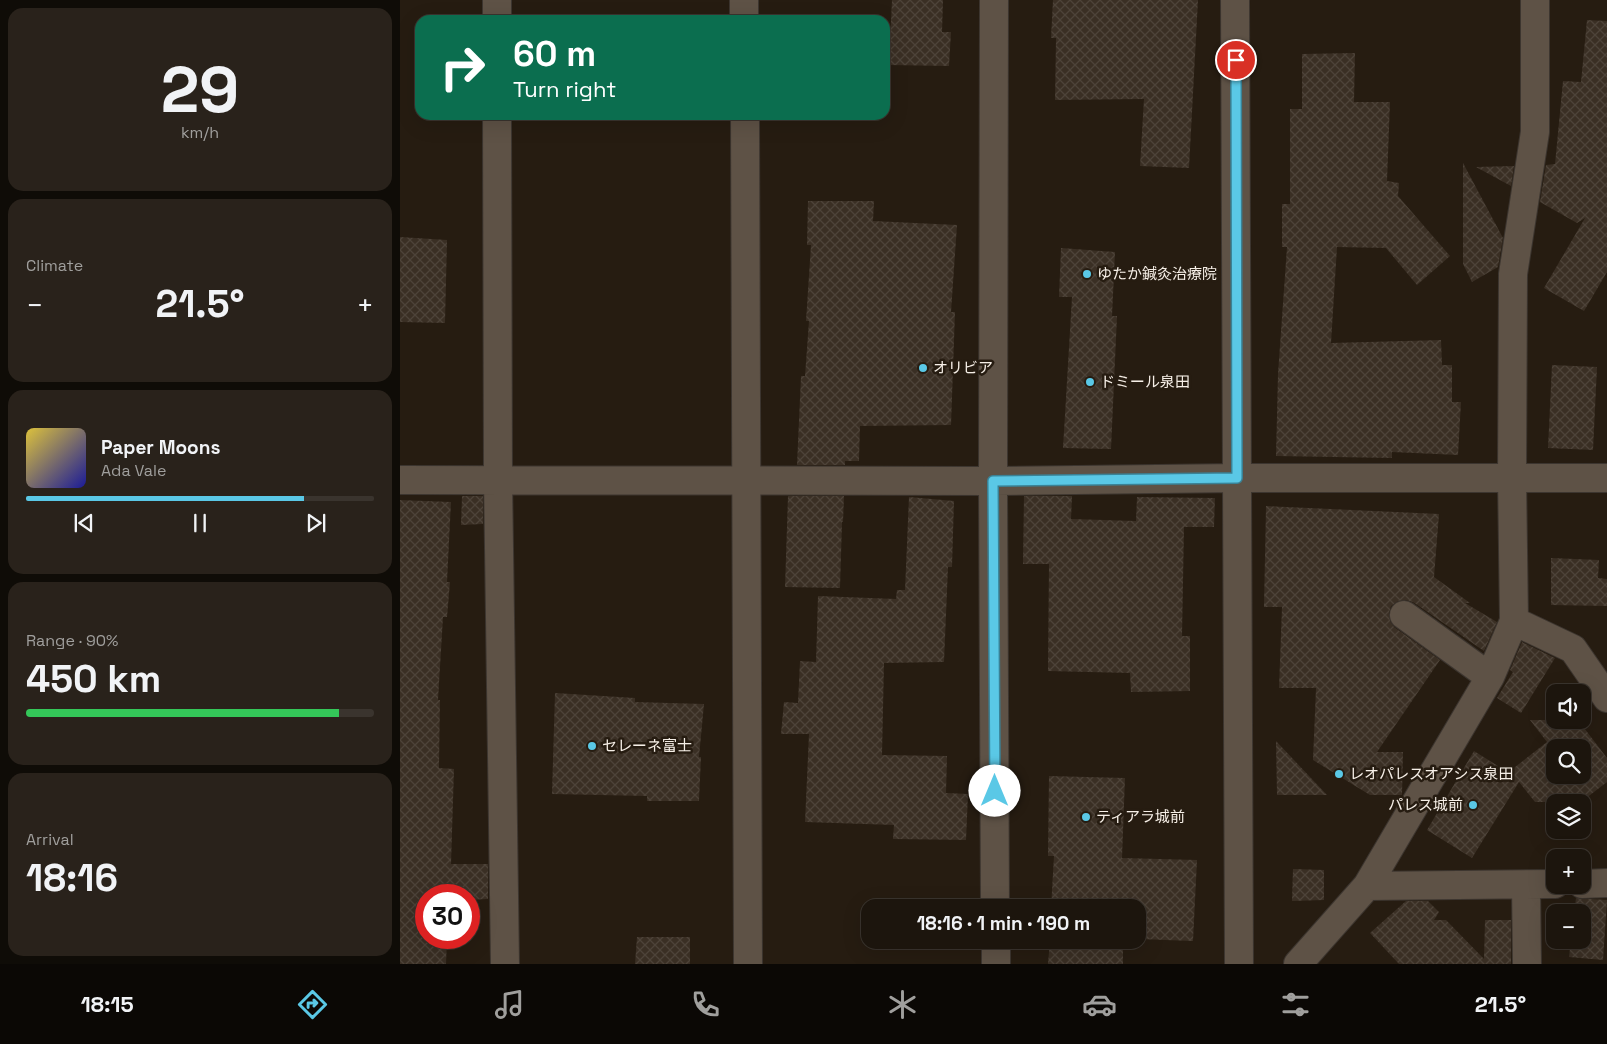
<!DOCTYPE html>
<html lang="en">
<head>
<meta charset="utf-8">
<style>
  body { margin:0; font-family:"Space Grotesk","Noto Sans JP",sans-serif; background:#29221b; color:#f1f3f6; height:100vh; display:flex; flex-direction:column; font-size:19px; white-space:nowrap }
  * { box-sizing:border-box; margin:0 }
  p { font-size:16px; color:#a09f9d }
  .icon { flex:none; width:28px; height:28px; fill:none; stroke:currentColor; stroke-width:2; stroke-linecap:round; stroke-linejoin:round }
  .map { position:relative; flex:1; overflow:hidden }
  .panel { display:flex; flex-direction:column; gap:8px; padding:8px; background:#0f0c07; width:400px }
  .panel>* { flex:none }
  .top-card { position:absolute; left:15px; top:15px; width:475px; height:105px; border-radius:15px; box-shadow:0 5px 20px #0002,0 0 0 1px #3a342e; background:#0b6e4f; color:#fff; overflow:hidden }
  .tools { position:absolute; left:1146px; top:684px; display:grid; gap:10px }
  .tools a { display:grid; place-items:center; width:45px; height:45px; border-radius:10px; background:#1c150d; box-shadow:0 5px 20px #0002,0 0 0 1px #3a342e; font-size:25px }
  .speed { position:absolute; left:15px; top:884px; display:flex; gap:10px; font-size:25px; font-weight:700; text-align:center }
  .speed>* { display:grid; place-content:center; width:65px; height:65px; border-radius:50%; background:#1c150d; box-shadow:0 5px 20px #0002,0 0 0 1px #3a342e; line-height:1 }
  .speed .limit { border:8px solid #d22; background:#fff; color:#111 }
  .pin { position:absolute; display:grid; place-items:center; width:42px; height:42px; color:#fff; margin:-21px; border:2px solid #fff; border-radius:50%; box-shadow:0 1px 5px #0007 }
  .me { position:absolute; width:55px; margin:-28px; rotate:0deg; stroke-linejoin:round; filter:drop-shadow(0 0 4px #0008) }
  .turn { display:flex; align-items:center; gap:18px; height:105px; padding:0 15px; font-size:22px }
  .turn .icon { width:65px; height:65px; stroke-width:2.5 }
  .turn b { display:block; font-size:35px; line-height:42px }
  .big { font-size:38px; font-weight:700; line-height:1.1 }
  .panel .tile { flex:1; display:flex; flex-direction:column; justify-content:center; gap:8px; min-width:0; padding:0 18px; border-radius:15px; background:#29221b }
  .panel .dial { align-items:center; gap:0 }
  .dial b { font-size:65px; line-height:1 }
  .song { display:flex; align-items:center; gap:15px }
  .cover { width:60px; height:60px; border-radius:8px; background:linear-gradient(135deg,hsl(50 70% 55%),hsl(240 70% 35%)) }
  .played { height:5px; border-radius:2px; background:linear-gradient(90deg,#5ac8e6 80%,#3a342e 80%) }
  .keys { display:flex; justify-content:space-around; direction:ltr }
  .heat { display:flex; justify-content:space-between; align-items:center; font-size:28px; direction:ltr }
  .charge { height:8px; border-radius:4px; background:linear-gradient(90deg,#34c759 90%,#3a342e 0) }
  .trip { position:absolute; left:461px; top:899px; width:285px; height:50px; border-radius:15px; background:#1c150d; box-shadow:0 5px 20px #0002,0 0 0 1px #3a342e; font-weight:700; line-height:50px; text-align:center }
  .tab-bar { display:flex; height:80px; justify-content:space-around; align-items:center; background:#0b0805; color:#a09f9d }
  .tab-bar .icon { width:35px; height:35px }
  .tab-bar .current { color:#5ac8e6 }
  .tab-bar b { font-size:22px; color:#f1f3f6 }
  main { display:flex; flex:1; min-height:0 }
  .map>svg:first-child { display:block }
  .building { fill:url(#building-cross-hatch); fill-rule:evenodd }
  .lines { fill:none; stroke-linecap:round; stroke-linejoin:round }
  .minor-casing { stroke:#3c352f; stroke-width:30 }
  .minor { stroke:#5e5246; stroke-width:28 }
  .route-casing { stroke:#3a8296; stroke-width:12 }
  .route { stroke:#5ac8e6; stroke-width:9 }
  .poi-dot { fill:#5ac8e6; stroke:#261c11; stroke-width:2 }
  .labels { text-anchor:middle; stroke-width:5; stroke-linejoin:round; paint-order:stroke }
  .poi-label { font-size:15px; fill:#f6efe7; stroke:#261c11; text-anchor:start }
</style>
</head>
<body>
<main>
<section class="panel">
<div class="tile dial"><b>29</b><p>km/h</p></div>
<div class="tile"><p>Climate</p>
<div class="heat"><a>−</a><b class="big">21.5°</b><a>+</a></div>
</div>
<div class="tile">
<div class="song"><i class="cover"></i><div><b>Paper Moons</b><p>Ada Vale</p></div></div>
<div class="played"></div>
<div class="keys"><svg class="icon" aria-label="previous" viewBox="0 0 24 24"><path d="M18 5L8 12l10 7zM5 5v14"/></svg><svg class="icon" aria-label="pause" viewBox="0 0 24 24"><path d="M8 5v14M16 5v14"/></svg><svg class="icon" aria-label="next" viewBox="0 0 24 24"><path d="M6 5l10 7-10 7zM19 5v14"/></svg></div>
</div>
<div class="tile"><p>Range · 90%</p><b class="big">450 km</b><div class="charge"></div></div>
<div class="tile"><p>Arrival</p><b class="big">18:16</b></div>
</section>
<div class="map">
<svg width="1207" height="964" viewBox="0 0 1207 964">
  <defs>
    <pattern id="building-cross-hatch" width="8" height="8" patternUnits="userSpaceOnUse" patternTransform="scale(1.25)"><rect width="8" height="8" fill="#3a2f24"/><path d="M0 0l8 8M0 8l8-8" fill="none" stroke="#4d4339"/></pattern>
  </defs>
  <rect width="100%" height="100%" fill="#261c11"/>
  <path class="building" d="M 492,0 L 543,0 L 542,32 L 551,32 L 549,66 L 489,65 Z
    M 653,0 L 798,0 L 789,168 L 740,166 L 744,99 L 655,100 L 656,38 L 651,38 Z
    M 1187,20 L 1207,21 L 1207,272 L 1184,311 L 1144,288 L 1185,218 L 1177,223 L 1140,202 L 1146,165 L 1155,164 L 1163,81 L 1181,82 Z
    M 955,53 L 954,102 L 990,102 L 987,181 L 999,183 L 998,196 L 1050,256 L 1017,285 L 986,248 L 937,247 L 931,343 L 1041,340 L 1042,365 L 1052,365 L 1052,402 L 1061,402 L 1058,455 L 992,452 L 992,458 L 876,456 L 878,374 L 887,247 L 882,247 L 882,204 L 890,204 L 890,109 L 902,109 L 902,54 Z
    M 1063,163 L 1103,238 L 1098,267 L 1072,282 L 1063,264 Z
    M 1114,166 L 1111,186 L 1076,167 Z
    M 408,201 L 474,201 L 473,221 L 557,225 L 551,312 L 555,312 L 551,425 L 460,426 L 459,461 L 445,461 L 445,465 L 397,465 L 401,376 L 405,376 L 409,321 L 406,321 L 411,245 L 407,245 Z
    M 0,237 L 47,240 L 45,323 L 0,322 Z
    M 661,248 L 715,252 L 712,316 L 717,316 L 711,449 L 663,448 L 672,297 L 659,297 Z
    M 1152,365 L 1197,367 L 1193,450 L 1148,448 Z
    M 62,496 L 83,496 L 83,524 L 61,525 Z
    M 388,496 L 444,496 L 443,522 L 442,522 L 440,588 L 385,587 Z
    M 624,496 L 672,496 L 671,519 L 736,521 L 737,497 L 815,498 L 814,527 L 784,527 L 782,636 L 790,636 L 790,691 L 731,692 L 730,673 L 648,671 L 649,564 L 623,564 Z
    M 509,497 L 554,501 L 552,567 L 548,567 L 544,662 L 484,663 L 482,755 L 547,756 L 546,793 L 568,794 L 566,840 L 493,839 L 494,825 L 405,822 L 409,734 L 381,734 L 384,702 L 398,703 L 400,661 L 416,662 L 418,596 L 496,599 L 497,590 L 505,590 Z
    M 0,500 L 51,502 L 47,582 L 50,582 L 47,617 L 43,617 L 38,700 L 40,700 L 39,768 L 54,769 L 51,864 L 88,864 L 88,899 L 69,900 L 69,895 L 26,895 L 26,938 L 47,938 L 46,964 L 0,964 Z
    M 866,506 L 1039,514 L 1034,577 L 1070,603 L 1065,603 L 1097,622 L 1084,651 L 1013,602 L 1006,600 L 998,601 L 991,606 L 989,613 L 990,621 L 994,627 L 1040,660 L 977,752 L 1003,752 L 1002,795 L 970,795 L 913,760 L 916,688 L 879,688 L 882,607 L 864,607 Z
    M 1151,558 L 1199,560 L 1198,578 L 1207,579 L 1207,606 L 1151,605 Z
    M 1122,642 L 1155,658 L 1121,713 L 1097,698 L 1113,672 L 1110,670 Z
    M 155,693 L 235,698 L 235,702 L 304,704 L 299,757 L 301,757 L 299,801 L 247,801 L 247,796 L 152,794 Z
    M 1130,720 L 1178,720 L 1207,758 L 1207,782 L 1181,802 L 1135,802 L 1119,782 L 1072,858 L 1027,830 L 1074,751 L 1114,776 L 1110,771 L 1147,742 ZM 1155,748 L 1182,748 L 1182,775 L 1155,775 Z
    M 876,741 L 927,795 L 877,795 Z
    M 649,776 L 725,778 L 722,858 L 797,860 L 793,941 L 738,939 L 738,908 L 651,908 L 654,856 L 648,856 Z
    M 893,869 L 924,870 L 924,900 L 892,901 Z
    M 1176,898 L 1207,900 L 1203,960 L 1169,957 L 1171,940 L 1182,940 L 1182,912 L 1174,912 Z
    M 1006,901 L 1028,901 L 1039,912 L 1034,920 L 1046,920 L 1084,959 L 1085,920 L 1111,920 L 1111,964 L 999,964 L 970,933 Z
    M 237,937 L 290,937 L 290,964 L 235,964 Z
    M 650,940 L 723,940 L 723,964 L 648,964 Z"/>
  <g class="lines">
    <defs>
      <path id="minor" d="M 97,0 L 97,20
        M 344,0 L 344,20
        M 594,0 L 593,481 L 595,908
        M 835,0 L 839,964
        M 97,115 L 98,479 L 105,964
        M 345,115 L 348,964
        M 0,480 L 593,481 L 837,478 L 1112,478 L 1113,274 L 1135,132 L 1135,0
        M 1004,615 L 1090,677
        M 1114,621 L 1173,649 L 1207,698
        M 1182,884 L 1207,883
        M 1126,885 L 1127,964
        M 967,886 L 1090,677 L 1114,621 L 1112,478 L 1207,478
        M 596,940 L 596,964
        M 898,964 L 967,886 L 1155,884"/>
    </defs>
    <use href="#minor" class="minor-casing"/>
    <use href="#minor" class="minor"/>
  </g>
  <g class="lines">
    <defs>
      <path id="route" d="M 595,791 L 593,481 L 837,478 L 836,60"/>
    </defs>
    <use href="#route" class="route-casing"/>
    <use href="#route" class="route"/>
  </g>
  <g class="poi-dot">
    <circle cx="687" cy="274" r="5"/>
    <circle cx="523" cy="368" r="5"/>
    <circle cx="690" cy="382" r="5"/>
    <circle cx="192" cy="746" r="5"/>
    <circle cx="939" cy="774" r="5"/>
    <circle cx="1073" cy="805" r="5"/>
    <circle cx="686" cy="817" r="5"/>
  </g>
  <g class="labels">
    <g class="poi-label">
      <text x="697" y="279">ゆたか鍼灸治療院</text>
      <text x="533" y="373">オリビア</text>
      <text x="700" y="387">ドミール泉田</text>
      <text x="202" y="751">セレーネ富士</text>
      <text x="949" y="779">レオパレスオアシス泉田</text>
      <text x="1063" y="810" text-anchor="end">パレス城前</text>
      <text x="696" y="822">ティアラ城前</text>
    </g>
  </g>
</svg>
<div class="tools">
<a><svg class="icon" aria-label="sound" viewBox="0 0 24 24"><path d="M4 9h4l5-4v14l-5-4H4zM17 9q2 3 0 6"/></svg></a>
<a><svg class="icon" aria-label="search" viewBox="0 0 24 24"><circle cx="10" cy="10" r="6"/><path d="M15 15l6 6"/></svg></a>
<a><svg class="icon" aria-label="layers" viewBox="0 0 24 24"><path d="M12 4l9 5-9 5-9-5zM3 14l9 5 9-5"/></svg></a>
<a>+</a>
<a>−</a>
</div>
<div class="speed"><div class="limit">30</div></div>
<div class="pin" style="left:836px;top:60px;background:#d93025"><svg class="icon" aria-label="arrive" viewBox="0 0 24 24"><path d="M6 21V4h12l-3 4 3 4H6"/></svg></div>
<svg class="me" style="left:595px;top:791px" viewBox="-20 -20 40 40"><circle r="19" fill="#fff"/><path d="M0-13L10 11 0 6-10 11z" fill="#5ac8e6"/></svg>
<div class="trip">18:16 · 1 min · 190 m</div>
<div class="top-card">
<div class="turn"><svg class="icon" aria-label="right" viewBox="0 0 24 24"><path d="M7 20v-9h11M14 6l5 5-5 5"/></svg><div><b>60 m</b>Turn right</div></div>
</div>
</div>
</main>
<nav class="tab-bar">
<b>18:15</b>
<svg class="icon current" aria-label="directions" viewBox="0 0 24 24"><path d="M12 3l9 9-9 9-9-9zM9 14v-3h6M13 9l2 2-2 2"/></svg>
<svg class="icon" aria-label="music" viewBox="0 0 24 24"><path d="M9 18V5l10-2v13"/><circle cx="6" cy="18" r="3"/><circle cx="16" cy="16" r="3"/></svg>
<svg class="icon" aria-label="phone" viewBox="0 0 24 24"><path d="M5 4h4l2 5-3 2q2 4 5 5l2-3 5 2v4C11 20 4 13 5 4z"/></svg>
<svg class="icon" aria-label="climate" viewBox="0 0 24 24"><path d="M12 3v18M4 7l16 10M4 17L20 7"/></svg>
<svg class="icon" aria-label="car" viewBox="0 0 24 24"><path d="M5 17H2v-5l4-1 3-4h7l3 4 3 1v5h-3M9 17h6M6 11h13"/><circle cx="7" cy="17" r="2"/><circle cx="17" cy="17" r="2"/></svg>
<svg class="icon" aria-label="filters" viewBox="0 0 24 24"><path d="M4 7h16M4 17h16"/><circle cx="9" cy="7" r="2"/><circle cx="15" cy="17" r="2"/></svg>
<b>21.5°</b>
</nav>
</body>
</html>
